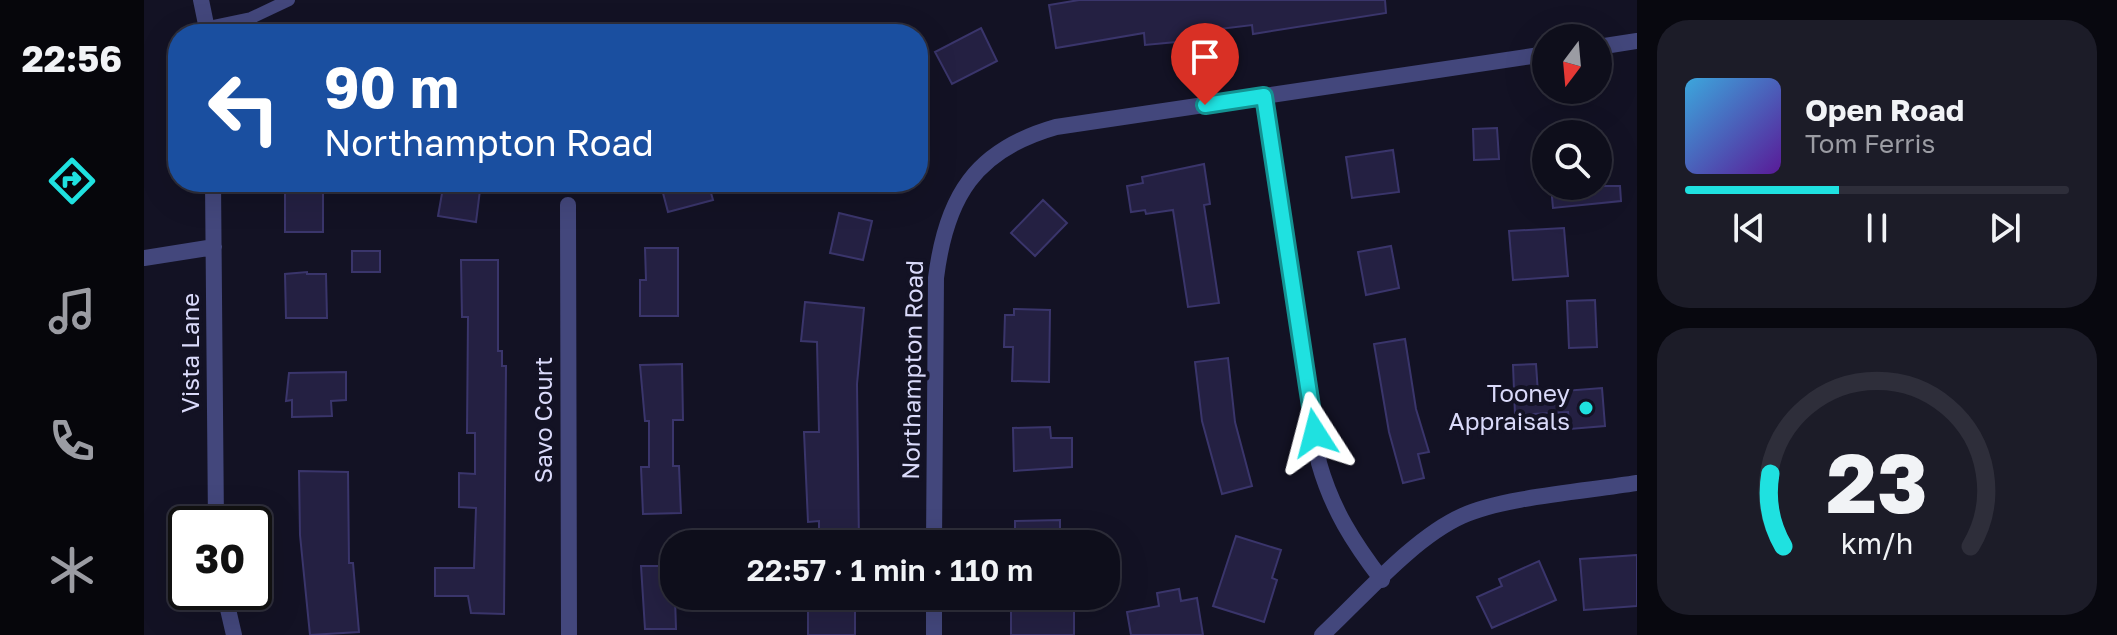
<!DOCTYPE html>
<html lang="en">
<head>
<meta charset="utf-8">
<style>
  body { margin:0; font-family:"Golos Text",sans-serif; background:#1c1c28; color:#f1f3f6; height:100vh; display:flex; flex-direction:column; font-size:30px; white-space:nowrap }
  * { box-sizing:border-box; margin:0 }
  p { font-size:26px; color:#9b9ca3 }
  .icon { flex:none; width:44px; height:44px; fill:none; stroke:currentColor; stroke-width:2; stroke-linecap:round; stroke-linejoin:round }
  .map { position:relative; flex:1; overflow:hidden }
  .drawer { display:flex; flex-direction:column; gap:20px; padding:20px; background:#08080f; width:480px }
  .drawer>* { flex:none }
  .guide { position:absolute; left:24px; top:24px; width:760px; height:168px; border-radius:32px; box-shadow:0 8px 32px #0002,0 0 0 2px #2e2e3a; background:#1a4fa0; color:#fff; overflow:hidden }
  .needle { width:52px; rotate:196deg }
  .tools { position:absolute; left:1388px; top:24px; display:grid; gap:16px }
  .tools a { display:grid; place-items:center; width:80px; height:80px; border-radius:50%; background:#0e0e1b; box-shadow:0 8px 32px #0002,0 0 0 2px #2e2e3a; font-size:40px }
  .speed { position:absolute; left:24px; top:506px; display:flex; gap:16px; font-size:40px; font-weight:700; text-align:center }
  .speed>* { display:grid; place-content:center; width:104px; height:104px; border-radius:50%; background:#0e0e1b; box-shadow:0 8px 32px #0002,0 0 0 2px #2e2e3a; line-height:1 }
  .speed .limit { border:4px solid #111; border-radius:12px; background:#fff; color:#111 }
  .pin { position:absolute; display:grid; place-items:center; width:68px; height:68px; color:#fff; margin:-82px -34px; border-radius:50% 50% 50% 0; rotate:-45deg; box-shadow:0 0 8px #0007 }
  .pin .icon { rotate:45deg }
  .me { position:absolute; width:88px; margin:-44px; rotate:351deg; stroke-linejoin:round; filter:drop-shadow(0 0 6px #0008) }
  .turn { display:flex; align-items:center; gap:28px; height:168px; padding:0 24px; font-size:36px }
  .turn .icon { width:104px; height:104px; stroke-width:2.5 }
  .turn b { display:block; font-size:56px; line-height:68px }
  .drawer .card { flex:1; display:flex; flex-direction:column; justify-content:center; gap:12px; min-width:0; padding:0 28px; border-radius:32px; background:#1c1c28 }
  .drawer .dial { align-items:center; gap:0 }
  .dial svg { height:208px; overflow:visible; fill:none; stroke:#2e2e3a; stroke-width:7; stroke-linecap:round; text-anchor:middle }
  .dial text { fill:#f1f3f6; stroke:none }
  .song { display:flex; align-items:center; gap:24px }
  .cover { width:96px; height:96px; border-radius:12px; background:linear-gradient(135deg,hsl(200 70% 55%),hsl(270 70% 35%)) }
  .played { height:8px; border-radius:4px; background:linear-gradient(90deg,#1fe1e0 40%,#2e2e3a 40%) }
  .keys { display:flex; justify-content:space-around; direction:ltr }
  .trip { position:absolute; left:516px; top:530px; width:460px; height:80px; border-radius:32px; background:#0e0e1b; box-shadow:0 8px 32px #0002,0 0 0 2px #2e2e3a; font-weight:600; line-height:80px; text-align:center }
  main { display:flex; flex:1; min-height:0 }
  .dock { display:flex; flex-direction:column; width:144px; justify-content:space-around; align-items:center; background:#06060b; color:#9b9ca3 }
  .dock .icon { width:56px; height:56px }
  .dock .selected { color:#1fe1e0 }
  .dock b { font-size:36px; color:#f1f3f6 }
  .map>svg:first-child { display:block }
  .building { fill:#242042; stroke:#3a356b; stroke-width:2 }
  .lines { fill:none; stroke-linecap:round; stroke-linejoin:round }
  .lane { stroke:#43477c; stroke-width:12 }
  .street { stroke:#43477c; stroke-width:16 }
  .route-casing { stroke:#149292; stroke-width:20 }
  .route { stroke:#1fe1e0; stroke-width:14 }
  .poi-dot { fill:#1fe1e0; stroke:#131224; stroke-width:3 }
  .labels { text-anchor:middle; stroke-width:8; stroke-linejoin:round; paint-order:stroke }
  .street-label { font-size:24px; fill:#dadafa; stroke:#131224 }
  .poi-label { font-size:24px; fill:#dadafa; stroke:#131224; text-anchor:end }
</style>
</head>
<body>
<main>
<nav class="dock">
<b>22:56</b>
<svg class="icon selected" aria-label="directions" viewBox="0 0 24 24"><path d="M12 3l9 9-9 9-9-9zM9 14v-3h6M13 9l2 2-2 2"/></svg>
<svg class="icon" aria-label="music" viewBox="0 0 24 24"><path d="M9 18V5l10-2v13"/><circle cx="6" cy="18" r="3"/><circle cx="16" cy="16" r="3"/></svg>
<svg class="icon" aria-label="phone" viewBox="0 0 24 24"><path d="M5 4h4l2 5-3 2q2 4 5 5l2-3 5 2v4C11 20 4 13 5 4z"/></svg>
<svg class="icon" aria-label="climate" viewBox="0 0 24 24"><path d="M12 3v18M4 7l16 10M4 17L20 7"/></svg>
</nav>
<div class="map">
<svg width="1493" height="635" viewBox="0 0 1493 635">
  <rect width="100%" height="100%" fill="#131224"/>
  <path class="building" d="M 935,0 L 1241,0 L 1242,13 L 1109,34 L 1108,25 L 1043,33 L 1043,41 L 1001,45 L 1000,33 L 912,48 L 905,5 Z
    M 837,28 L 853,61 L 808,84 L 791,52 Z
    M 1353,128 L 1355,159 L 1330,160 L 1329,129 Z
    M 1249,150 L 1255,192 L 1208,198 L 1202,157 Z
    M 1060,164 L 1066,204 L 1060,205 L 1075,303 L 1044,307 L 1029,210 L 1002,214 L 1001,210 L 987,212 L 983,186 L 999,183 L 998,177 Z
    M 141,182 L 179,182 L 179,232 L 141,232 Z
    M 300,182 L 337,182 L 332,222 L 294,216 Z
    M 527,182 L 564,182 L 569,200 L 524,212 L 519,193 L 529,189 Z
    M 1407,186 L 1476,186 L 1477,201 L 1409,208 Z
    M 899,200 L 923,223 L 891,256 L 867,233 Z
    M 695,213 L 728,221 L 719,260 L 686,253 Z
    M 1420,228 L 1424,276 L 1369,280 L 1365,231 Z
    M 1247,246 L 1255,288 L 1222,295 L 1214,252 Z
    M 501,248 L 534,248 L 534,316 L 496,316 L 496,280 L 502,280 Z
    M 208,251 L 236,251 L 236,272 L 208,272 Z
    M 317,260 L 354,260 L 354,351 L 358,351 L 358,366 L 362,366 L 360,614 L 327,613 L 324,596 L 291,596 L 291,568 L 330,568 L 332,508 L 315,507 L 315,473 L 331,474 L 331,433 L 323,433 L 324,317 L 318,317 Z
    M 163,272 L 163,274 L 182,274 L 183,318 L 142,318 L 141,274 Z
    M 1451,300 L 1453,347 L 1425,348 L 1423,301 Z
    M 661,302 L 720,308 L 713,384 L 715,544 L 675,544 L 675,521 L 664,522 L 660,432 L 675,432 L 673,342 L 657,341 Z
    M 870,309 L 906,310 L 905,382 L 868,381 L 869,347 L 860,347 L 861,315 L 870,315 Z
    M 1261,339 L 1272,409 L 1285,452 L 1274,454 L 1280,478 L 1259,483 L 1245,432 L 1230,344 Z
    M 1084,358 L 1091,422 L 1108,486 L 1078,494 L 1058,421 L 1051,362 Z
    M 538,364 L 539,420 L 529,420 L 529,466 L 535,466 L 537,513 L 499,514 L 497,467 L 505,467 L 505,421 L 501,421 L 496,365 Z
    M 1392,364 L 1394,393 L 1458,388 L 1461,426 L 1426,429 L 1424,412 L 1371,415 L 1369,365 Z
    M 202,372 L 202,400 L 187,401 L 188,416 L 148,417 L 148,400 L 142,401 L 145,373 Z
    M 906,427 L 907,438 L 928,438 L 928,467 L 870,471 L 869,428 Z
    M 155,471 L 204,472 L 205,563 L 209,563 L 215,632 L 166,635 L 156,535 Z
    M 916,520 L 916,544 L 871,544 L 871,521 Z
    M 1092,536 L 1137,550 L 1128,578 L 1133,580 L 1120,622 L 1069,606 Z
    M 1493,555 L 1493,606 L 1440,610 L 1436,559 Z
    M 1395,561 L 1412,600 L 1348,628 L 1333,597 L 1358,586 L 1355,579 Z
    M 497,566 L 530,566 L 532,629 L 501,629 Z
    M 1035,589 L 1037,601 L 1053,598 L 1059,635 L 987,635 L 983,612 L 1015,606 L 1013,593 Z
    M 679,596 L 711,596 L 711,635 L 664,635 L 664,609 L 679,609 Z
    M 903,602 L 930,603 L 930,635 L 867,635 L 867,607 L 903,607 Z"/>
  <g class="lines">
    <path class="lane" d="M 64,27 L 107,18 L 145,0"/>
    <path class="street" d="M 57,0 L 64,34
      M 1454,47 L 1493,41
      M 1120,96 L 1175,463 C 1188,509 1209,542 1238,580
      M 69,182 L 72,524
      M 424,205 L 425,635
      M 0,258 L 70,247
      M 790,544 L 792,278 C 802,197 831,150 912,127 L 1402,54
      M 80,592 L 90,635
      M 790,635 L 790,596
      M 1178,635 C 1218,598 1269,538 1318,516 C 1359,497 1445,491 1493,483"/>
  </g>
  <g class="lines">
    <defs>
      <path id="route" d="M 1061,105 L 1120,96 L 1171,433"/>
    </defs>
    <use href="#route" class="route-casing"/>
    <use href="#route" class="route"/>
  </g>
  <circle class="poi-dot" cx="1442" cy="408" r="8"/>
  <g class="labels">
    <g class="street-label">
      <text transform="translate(47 353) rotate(-90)" y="8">Vista Lane</text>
      <text transform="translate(769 370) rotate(-89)" y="8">Northampton Road</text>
      <text transform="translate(400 420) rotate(-90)" y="8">Savo Court</text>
    </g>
    <g class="poi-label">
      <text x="1426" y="402">Tooney<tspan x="1426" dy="28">Appraisals</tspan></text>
    </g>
  </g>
</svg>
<div class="tools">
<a><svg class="needle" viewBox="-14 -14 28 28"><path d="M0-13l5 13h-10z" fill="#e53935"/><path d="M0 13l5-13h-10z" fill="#9b9ca3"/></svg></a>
<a><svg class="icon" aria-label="search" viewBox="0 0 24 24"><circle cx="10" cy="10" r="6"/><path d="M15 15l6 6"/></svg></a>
</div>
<div class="speed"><div class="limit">30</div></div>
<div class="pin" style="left:1061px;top:105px;background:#d93025"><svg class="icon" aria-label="arrive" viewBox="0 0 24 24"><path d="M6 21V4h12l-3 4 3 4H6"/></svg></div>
<svg class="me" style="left:1171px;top:433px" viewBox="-20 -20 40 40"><path d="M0-17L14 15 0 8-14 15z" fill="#1fe1e0" stroke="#fff" stroke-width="4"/></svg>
<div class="trip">22:57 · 1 min · 110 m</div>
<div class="guide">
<div class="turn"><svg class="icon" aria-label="left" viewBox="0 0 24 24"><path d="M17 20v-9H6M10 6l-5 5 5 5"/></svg><div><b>90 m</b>Northampton Road</div></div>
</div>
</div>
<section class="drawer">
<div class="card">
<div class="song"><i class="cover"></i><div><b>Open Road</b><p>Tom Ferris</p></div></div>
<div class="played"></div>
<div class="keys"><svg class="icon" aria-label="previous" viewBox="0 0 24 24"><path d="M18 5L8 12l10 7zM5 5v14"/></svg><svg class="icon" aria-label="pause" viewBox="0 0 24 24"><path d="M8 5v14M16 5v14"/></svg><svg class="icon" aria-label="next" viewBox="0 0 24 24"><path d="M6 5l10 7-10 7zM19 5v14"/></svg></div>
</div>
<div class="card dial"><svg viewBox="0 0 100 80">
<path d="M14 69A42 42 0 1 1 86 69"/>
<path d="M14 69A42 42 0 0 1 9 41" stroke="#1fe1e0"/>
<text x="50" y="56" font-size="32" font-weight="700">23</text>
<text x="50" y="72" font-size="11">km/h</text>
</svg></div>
</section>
</main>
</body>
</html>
